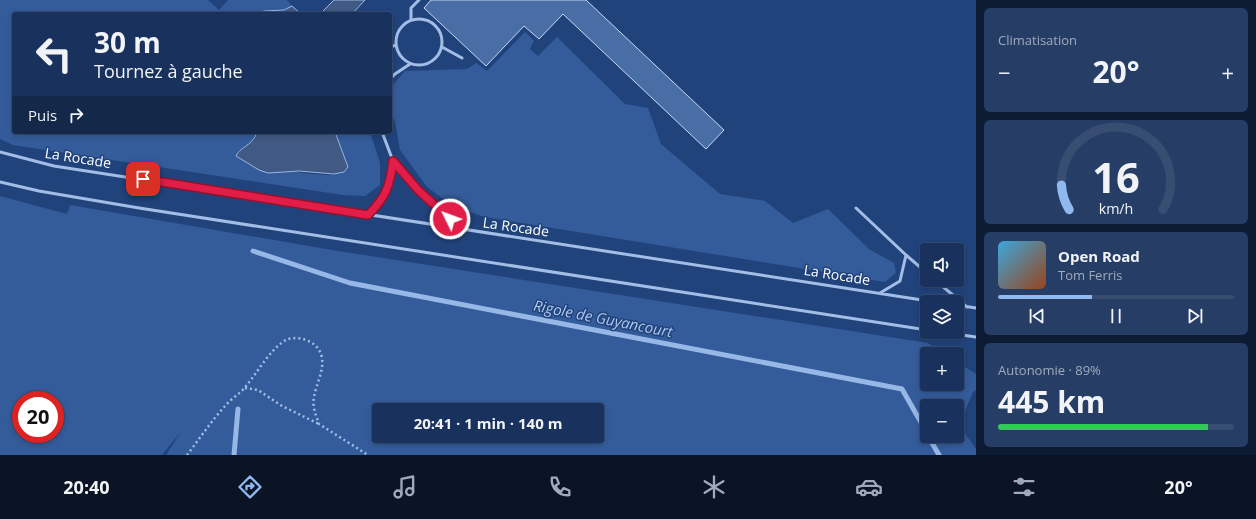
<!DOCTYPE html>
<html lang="fr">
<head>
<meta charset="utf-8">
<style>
  body { margin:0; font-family:"Open Sans",sans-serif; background:#263e66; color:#f1f3f6; height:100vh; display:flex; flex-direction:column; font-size:15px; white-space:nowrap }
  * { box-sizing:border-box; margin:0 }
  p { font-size:13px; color:#9faabc }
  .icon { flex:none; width:22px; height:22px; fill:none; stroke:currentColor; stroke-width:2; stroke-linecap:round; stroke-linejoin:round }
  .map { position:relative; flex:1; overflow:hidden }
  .drawer { display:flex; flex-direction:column; gap:8px; padding:8px; background:#0e1c33; width:280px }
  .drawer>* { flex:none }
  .guide { position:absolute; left:12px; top:12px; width:380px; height:122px; border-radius:4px; box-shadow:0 2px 6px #0003,0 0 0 1px #374d72; background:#19325d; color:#f1f3f6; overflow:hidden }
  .controls { position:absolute; left:920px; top:243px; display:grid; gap:8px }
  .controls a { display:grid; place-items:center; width:44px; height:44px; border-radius:4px; background:#19325d; box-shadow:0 2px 6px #0003,0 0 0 1px #374d72; font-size:20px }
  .speed { position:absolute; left:12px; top:391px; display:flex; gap:8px; font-size:20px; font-weight:700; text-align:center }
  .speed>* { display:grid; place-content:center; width:52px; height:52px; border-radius:50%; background:#19325d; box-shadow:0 2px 6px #0003,0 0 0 1px #374d72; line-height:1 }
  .speed .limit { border:6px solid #d22; background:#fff; color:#111 }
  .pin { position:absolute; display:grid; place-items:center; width:34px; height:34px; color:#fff; margin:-17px; border-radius:8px; box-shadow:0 2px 6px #0006 }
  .me { position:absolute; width:44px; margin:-22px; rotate:312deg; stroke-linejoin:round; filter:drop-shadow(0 0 3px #0008) }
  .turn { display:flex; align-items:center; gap:14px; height:84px; padding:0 16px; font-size:18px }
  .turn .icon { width:52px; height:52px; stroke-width:2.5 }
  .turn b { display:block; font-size:28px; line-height:34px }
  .then { display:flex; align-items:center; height:38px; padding:0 16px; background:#0003; gap:8px; font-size:15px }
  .big { font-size:30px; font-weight:700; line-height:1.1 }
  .drawer .tile { flex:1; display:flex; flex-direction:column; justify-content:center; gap:6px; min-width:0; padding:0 14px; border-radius:6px; background:#263e66 }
  .drawer .dial { align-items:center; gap:0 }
  .dial svg { height:104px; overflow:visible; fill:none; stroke:#374d72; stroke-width:7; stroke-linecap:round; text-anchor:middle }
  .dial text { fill:#f1f3f6; stroke:none }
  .song { display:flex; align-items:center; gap:12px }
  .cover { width:48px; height:48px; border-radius:6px; background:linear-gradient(135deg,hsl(200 70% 55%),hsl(20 70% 35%)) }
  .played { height:4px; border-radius:2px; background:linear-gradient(90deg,#90b9f0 40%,#374d72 40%) }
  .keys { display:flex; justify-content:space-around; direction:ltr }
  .heat { display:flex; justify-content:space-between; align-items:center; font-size:22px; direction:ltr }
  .charge { height:6px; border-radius:3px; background:linear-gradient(90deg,#34c759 89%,#374d72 0) }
  .trip { position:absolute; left:372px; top:403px; width:232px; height:40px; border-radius:4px; background:#19325d; box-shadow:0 2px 6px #0003,0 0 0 1px #374d72; font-weight:700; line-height:40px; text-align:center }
  .tab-bar { display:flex; height:64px; justify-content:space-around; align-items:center; background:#0a1425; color:#9faabc }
  .tab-bar .icon { width:28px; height:28px }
  .tab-bar .current { color:#90b9f0 }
  .tab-bar b { font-size:18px; color:#f1f3f6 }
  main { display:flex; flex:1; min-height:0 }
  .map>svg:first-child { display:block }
  .green { fill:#345c9a; fill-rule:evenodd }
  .water { fill:#415a84; stroke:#97b7e7 }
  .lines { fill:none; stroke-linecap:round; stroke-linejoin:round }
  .stream { stroke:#97b7e7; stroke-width:5 }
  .building { fill:#496da5; stroke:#c6d9f5 }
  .path { stroke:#a3bde6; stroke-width:2.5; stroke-dasharray:2 3; stroke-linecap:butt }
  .service { stroke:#a3bde6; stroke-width:3 }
  .route-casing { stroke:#92132f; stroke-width:10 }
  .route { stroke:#e11d48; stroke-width:7 }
  .labels { text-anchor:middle; stroke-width:3; stroke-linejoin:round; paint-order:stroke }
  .street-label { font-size:14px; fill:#fff; stroke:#21437c }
  .water-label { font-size:15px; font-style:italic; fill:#aec8ee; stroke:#21437c }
</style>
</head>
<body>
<main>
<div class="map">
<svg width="976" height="455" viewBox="0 0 976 455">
  <rect width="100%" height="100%" fill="#21437c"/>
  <path class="green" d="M 0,0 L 208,0 L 219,10 L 228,0 L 287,0 L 292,6 L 284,10 L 264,11 L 256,14 L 14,14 L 14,132 L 257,132 C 253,144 244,146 236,153 L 237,157 C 255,164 327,182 344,172 C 346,171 347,169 348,167 L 335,132 L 370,132 L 380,163 L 380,185 L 365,196 L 343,195 L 13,145 L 0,139 Z
    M 525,32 L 534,41 L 530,49 L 538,56 L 557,37 L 625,104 L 648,108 L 661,144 L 720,194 L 765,201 L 793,223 L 828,209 L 869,249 L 894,263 L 896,273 L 885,282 L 485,217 L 454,207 L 427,187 L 400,150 L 395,122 L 390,111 L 390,92 L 392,86 L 405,71 L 467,69 L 476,63 L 487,71 Z
    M 0,196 L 67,214 L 70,205 L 332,250 L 928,343 L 945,354 L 927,354 L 927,384 L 957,384 L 957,362 L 976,374 L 976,390 L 973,392 L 959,425 L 976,449 L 976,455 L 166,455 L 181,432 L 162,455 L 0,455 ZM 21,400 L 55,400 L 55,434 L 21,434 ZM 927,406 L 957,406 L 957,436 L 927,436 ZM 379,410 L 597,410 L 597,436 L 379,436 Z"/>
  <path class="water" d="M 334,0 L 365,0 L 352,14 L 320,14 Z
    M 292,6 L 301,14 L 256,14 L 264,11 L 284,10 Z
    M 257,132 L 335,132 L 348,167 L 344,172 L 334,174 L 299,171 L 268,173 L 259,170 L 236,156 C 239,147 252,147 257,132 Z"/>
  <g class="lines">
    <path class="stream" d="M 253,251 L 350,283 L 902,389 L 927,433
      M 928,436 L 939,455
      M 234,455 L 238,409"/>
  </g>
  <path class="building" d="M 431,0 L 586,0 L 724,130 L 706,149 L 563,14 L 539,39 L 524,26 L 486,66 L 424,8 Z"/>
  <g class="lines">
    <path class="path" d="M 245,388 L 258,390 L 282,406 L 319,424
      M 187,455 C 200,438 212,420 226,405 C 232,398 241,393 246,386 C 257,373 271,348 286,340 C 297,335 313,340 319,350 C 328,365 316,383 314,397 C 312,407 316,415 319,424 L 368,455"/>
    <path class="service" d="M396 42a23 23 0 1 1 46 0a23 23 0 1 1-46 0Z
      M 411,20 L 411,8 L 419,0
      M 442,47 L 462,58
      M 390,48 L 395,45
      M 390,79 L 395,74 L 410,64
      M 382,132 L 393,161
      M 0,152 L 54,166 L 935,302
      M 0,182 L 39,191 L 139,208 L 927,330
      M 856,208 L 906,255
      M 368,215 C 386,197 391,186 393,161 L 427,199 L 461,230
      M 935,280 L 967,307
      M 880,293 L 900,281 L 906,255 L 927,273
      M 957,305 L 976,308
      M 941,332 L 976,337"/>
  </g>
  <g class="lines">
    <defs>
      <path id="route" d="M 143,179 L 368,215 C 386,197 390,186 393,161 L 418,190 L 450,219"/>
    </defs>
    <use href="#route" class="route-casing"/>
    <use href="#route" class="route"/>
  </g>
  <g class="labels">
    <g class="street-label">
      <text transform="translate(78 158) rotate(9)" y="5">La Rocade</text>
      <text transform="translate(516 227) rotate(8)" y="5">La Rocade</text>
      <text transform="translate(837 275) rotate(9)" y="5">La Rocade</text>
    </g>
    <g class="water-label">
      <text transform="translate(603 319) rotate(11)" y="5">Rigole de Guyancourt</text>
    </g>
  </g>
</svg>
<div class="controls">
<a><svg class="icon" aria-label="sound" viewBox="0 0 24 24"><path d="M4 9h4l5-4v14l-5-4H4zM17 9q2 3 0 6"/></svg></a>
<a><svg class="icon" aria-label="layers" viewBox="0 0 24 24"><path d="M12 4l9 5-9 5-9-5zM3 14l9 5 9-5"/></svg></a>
<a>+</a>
<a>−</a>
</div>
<div class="speed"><div class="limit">20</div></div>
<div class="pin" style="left:143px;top:179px;background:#d93025"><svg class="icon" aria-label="arrive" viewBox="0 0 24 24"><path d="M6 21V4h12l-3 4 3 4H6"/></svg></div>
<svg class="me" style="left:450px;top:219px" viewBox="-20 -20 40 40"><circle r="17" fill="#e11d48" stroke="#fff" stroke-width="3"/><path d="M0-11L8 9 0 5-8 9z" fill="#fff"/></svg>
<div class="trip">20:41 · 1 min · 140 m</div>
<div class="guide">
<div class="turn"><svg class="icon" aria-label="left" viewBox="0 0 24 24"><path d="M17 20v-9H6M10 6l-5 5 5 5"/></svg><div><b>30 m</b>Tournez à gauche</div></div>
<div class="then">Puis<svg class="icon" aria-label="right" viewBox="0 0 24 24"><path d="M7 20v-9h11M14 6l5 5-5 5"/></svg></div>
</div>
</div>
<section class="drawer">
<div class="tile"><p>Climatisation</p>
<div class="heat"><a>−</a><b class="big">20°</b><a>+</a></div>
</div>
<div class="tile dial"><svg viewBox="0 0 100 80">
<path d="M14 69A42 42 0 1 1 86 69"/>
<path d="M14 69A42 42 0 0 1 8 50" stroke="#90b9f0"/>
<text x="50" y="56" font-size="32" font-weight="700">16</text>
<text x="50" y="72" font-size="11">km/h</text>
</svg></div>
<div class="tile">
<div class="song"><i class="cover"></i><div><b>Open Road</b><p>Tom Ferris</p></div></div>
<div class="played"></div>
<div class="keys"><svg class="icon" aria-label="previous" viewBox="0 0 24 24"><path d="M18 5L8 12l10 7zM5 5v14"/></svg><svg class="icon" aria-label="pause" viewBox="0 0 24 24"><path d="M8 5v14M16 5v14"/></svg><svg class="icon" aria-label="next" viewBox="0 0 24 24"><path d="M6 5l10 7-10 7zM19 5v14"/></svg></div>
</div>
<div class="tile"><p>Autonomie · 89%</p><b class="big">445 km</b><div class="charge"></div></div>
</section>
</main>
<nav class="tab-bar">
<b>20:40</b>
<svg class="icon current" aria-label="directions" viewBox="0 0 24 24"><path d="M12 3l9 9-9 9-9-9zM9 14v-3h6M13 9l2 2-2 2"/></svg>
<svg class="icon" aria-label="music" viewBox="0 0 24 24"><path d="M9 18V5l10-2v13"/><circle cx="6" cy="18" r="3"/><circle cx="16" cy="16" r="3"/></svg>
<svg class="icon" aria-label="phone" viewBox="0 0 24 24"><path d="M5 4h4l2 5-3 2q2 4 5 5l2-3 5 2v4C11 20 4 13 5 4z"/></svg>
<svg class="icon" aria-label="climate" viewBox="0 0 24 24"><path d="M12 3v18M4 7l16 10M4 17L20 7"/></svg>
<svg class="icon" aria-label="car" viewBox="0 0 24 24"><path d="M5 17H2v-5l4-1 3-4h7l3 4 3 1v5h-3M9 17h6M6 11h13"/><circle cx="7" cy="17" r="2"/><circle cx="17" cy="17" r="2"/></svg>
<svg class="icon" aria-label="filters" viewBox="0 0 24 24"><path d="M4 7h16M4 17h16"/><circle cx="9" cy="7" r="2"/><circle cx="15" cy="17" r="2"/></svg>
<b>20°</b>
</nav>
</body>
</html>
